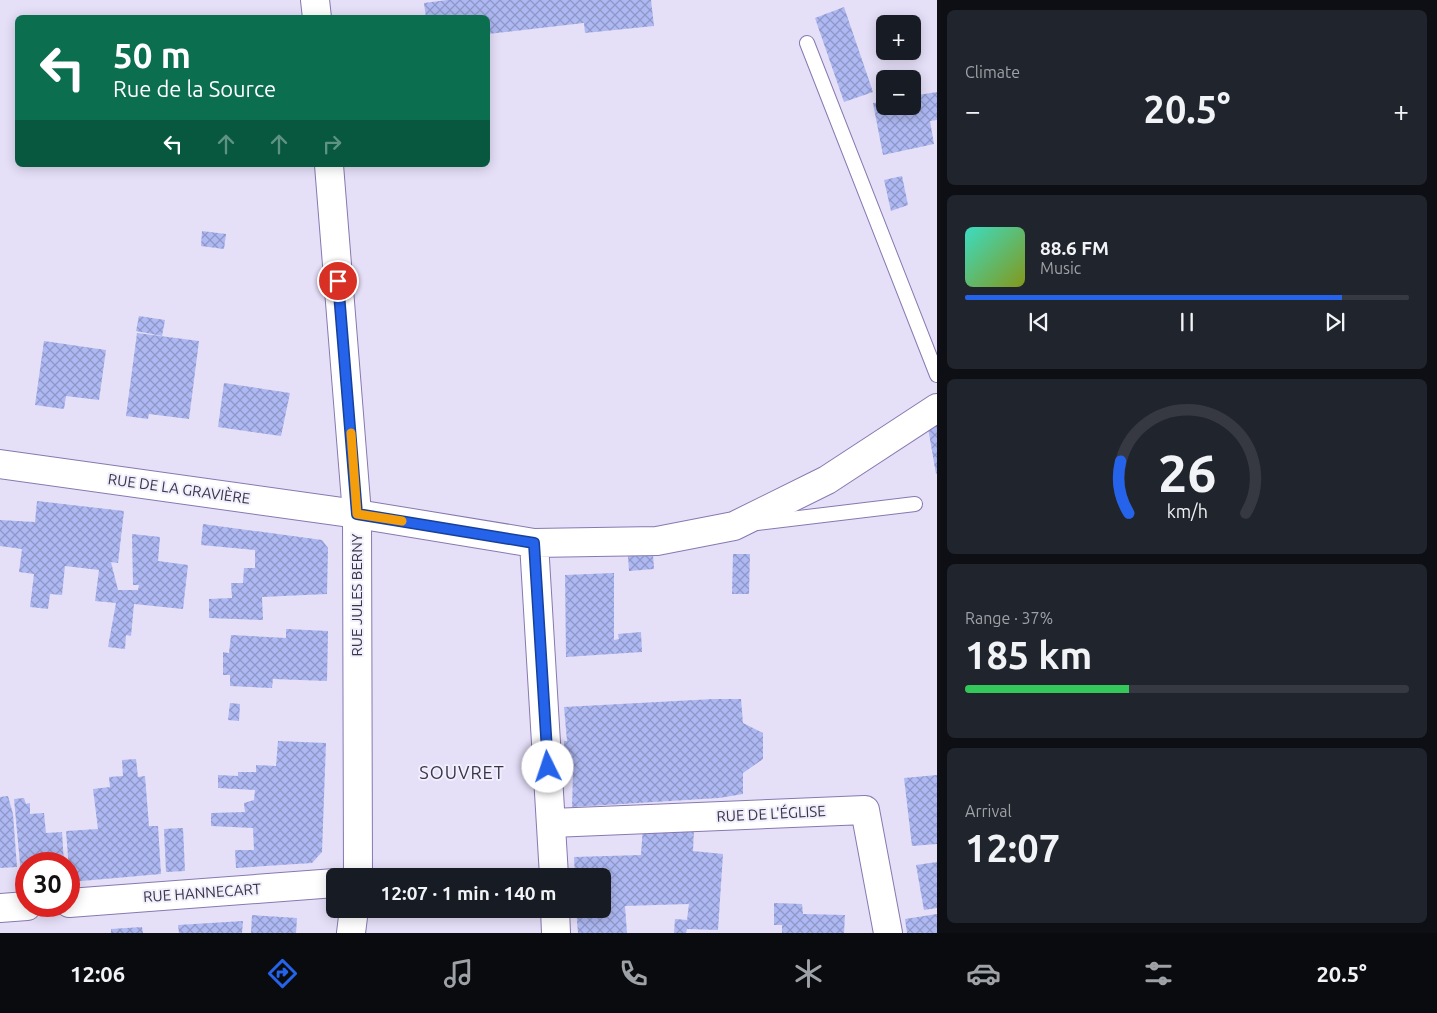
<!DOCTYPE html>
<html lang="en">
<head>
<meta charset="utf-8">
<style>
  body { margin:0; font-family:Ubuntu,sans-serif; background:#20242c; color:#f1f3f6; height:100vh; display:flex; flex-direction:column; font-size:19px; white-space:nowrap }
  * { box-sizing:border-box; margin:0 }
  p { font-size:16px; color:#9ea1a6 }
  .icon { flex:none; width:28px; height:28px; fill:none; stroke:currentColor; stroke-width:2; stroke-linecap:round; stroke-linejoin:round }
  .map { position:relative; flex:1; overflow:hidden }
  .sheet { display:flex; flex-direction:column; gap:10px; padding:10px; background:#0d0f14; width:500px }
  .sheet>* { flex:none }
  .banner { position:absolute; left:15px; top:15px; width:475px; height:152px; border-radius:8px; box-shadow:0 2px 12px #0003; background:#0b6e4f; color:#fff; overflow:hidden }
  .buttons { position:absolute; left:876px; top:15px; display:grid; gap:10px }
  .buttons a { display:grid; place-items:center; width:45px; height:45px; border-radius:8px; background:#171b24; box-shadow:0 2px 12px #0003; font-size:25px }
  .speed { position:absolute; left:15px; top:852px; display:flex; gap:10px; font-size:25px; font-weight:700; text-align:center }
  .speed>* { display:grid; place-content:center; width:65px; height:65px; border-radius:50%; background:#171b24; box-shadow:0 2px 12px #0003; line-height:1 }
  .speed .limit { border:8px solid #d22; background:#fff; color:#111 }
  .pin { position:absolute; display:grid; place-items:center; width:42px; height:42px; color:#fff; margin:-21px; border:2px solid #fff; border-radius:50%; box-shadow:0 1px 5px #0007 }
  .me { position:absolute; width:55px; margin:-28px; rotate:356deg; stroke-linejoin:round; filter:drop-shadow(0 0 4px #0008) }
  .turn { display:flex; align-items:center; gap:18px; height:105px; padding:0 15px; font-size:22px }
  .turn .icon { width:65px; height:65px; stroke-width:2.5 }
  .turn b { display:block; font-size:35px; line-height:42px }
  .lanes { display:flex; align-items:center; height:48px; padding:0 15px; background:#0003; justify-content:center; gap:25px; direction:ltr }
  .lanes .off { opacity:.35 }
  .big { font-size:38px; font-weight:700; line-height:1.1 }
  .sheet .tile { flex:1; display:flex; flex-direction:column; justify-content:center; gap:8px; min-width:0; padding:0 18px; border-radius:8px; background:#20242c }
  .sheet .dial { align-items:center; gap:0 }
  .dial svg { height:130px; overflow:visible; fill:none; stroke:#363941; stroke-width:7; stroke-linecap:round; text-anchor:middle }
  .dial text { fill:#f1f3f6; stroke:none }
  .song { display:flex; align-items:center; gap:15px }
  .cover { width:60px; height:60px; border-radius:8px; background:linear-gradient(135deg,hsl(170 70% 55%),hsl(70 70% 35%)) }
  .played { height:5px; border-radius:2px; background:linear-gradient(90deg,#2563eb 85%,#363941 85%) }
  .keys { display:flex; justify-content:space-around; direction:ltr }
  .heat { display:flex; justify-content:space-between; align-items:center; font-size:28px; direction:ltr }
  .charge { height:8px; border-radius:4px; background:linear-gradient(90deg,#34c759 37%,#363941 0) }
  .trip { position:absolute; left:326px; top:868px; width:285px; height:50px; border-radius:8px; background:#171b24; box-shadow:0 2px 12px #0003; font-weight:700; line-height:50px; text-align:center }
  .dock { display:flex; height:80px; justify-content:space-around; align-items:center; background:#090b0e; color:#9ea1a6 }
  .dock .icon { width:35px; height:35px }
  .dock .active { color:#2563eb }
  .dock b { font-size:22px; color:#f1f3f6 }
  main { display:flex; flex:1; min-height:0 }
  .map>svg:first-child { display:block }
  .building { fill:url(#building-cross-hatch) }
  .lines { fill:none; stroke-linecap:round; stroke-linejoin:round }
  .service-casing { stroke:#8779af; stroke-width:16 }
  .minor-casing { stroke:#8779af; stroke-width:30 }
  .secondary-casing { stroke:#8779af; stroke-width:30 }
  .service { stroke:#fff; stroke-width:14 }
  .minor { stroke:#fff; stroke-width:28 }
  .secondary { stroke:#fff; stroke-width:28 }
  .route-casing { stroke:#184099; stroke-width:12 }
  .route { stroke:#2563eb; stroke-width:9 }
  .slow { stroke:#f59e0b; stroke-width:9 }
  .labels { text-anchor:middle; stroke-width:4; stroke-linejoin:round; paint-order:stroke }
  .street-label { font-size:15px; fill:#3a344c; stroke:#f1effb }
  .quarter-label { font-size:18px; letter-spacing:1px; fill:#3a344c; stroke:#f1effb }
</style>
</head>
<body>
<main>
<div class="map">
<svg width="937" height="933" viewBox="0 0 937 933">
  <defs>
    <pattern id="building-cross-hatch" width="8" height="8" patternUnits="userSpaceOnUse" patternTransform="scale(1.25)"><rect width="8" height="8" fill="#aeb9f3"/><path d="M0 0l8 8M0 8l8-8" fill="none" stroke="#8f97c7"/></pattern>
  </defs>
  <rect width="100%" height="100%" fill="#e5dff8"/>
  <path class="building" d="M 447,0 L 651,0 L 654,26 L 585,33 L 584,23 L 488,34 L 488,18 L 426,18 L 424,3 Z
    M 844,7 L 873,92 L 844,102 L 815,18 Z
    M 937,92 L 937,120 L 930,121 L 934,144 L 883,155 L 873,103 L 885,101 L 885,106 L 912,106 L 912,96 Z
    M 902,176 L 908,205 L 891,211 L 884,180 Z
    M 202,231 L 226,234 L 224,249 L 201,246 Z
    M 139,316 L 165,320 L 162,336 L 136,331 Z
    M 137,333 L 199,341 L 189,419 L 149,414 L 148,419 L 126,416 Z
    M 44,341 L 106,350 L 99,400 L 66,396 L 64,409 L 35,405 Z
    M 224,383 L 290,393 L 281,436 L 218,427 Z
    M 937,420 L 937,473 L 936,474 L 927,422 Z
    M 37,501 L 124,511 L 118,563 L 111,562 L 118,590 L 138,590 L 139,585 L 133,585 L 132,534 L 160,537 L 158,561 L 188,565 L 183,609 L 134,604 L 131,636 L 126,635 L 125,649 L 108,647 L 116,603 L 95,601 L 99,570 L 65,566 L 62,595 L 50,594 L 48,609 L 30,607 L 34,574 L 19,572 L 22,549 L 0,546 L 0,520 L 35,522 Z
    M 203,524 L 322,540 L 328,548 L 327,594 L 262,597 L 263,620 L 209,618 L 209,599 L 232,598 L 231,583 L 243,583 L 244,568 L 255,568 L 255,550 L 201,545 Z
    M 653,554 L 654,569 L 629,571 L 628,556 Z
    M 733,554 L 750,554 L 749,594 L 732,594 Z
    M 614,573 L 614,640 L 619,639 L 618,634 L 641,632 L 642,652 L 566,657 L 565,575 Z
    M 286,629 L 328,631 L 327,681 L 273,679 L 272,688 L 230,686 L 230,675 L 223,675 L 223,652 L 229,653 L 231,635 L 286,638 Z
    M 714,699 L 741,699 L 743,723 L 763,733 L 763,759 L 743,773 L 743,794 L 719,798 L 572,807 L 573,773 L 565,773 L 564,741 L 567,741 L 564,707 Z
    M 230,703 L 240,704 L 239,721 L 228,720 Z
    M 278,741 L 326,743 L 322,852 L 312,863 L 236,868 L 235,850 L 254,850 L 253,828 L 211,826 L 211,813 L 245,812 L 244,803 L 254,800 L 255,790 L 218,788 L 218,775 L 238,776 L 238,772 L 256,772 L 256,765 L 276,766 Z
    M 136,759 L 138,777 L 145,776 L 149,826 L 158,826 L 161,874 L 70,882 L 66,831 L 98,829 L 93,789 L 110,787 L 109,777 L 123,776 L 122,760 Z
    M 937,775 L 937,844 L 912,846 L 904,778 Z
    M 8,796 L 13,814 L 17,867 L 0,868 L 0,797 Z
    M 24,798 L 26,804 L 30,803 L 30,814 L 44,813 L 46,833 L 62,832 L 64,864 L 26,864 L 26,884 L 22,885 L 14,799 Z
    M 643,825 L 694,829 L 693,851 L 723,854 L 718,930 L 687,929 L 686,933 L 674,933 L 675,919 L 687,920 L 689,904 L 625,906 L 627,933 L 578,933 L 576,909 L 602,909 L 602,876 L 575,876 L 574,857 L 641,855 Z
    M 183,828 L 185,871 L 166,872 L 164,829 Z
    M 937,862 L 937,908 L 924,910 L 916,865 Z
    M 774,903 L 802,904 L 803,914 L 845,915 L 844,933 L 782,933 L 782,925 L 774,925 Z
    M 937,914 L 937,933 L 907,933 L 905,919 Z
    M 252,915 L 297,918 L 296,933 L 251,933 Z
    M 243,921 L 242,933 L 179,933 L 178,925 Z
    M 142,927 L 143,933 L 111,933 L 111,929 Z"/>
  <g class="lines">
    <defs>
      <path id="service" d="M 807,43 L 937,375
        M 757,523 L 915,504"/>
      <path id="minor" d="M 0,464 L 357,514 L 534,543 L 657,541 L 734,526 L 827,480 L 937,408
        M 534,543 L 554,876
        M 552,823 L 865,810 L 888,933
        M 69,903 L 335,883
        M 0,908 L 27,906
        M 555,909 L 556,933"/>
      <path id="secondary" d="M 315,0 L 317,18
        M 329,165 L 357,514 L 358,876
        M 351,933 L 354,909"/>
    </defs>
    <use href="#service" class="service-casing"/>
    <use href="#minor" class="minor-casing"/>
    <use href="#secondary" class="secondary-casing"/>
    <use href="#service" class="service"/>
    <use href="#minor" class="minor"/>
    <use href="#secondary" class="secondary"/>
  </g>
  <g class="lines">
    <defs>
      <path id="route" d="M 338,281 L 357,514 L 534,543 L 548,767"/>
    </defs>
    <use href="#route" class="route-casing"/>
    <use href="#route" class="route"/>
    <path class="slow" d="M 351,433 L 357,514 L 402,521"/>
  </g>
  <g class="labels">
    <g class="street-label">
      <text transform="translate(179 489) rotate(8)" y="5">RUE DE LA GRAVIÈRE</text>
      <text transform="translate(357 595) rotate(-90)" y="5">RUE JULES BERNY</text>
      <text transform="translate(771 814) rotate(-3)" y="5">RUE DE L'ÉGLISE</text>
      <text transform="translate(202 893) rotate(-4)" y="5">RUE HANNECART</text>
    </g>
    <g class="quarter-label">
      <text x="462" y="779">SOUVRET</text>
    </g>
  </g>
</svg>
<div class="buttons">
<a>+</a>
<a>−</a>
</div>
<div class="speed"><div class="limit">30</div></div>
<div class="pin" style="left:338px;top:281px;background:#d93025"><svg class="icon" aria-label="arrive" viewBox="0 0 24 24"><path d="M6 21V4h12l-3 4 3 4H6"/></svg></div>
<svg class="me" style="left:548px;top:767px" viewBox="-20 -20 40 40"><circle r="19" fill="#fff"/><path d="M0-13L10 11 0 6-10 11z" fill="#2563eb"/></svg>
<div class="trip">12:07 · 1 min · 140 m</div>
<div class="banner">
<div class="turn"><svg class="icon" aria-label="left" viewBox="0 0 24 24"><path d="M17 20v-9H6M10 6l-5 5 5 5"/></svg><div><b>50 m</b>Rue de la Source</div></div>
<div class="lanes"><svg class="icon" aria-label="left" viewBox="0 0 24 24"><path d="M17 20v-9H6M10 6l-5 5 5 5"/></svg><svg class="icon off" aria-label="ahead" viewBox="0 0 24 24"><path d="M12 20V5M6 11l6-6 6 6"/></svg><svg class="icon off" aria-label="ahead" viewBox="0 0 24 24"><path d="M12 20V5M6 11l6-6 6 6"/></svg><svg class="icon off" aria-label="right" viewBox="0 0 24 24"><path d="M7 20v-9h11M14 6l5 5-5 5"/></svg></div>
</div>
</div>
<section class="sheet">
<div class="tile"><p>Climate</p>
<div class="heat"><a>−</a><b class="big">20.5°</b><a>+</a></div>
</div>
<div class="tile">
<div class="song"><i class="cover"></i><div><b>88.6 FM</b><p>Music</p></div></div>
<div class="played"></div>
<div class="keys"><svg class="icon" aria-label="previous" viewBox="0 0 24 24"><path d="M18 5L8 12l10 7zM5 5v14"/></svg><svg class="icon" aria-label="pause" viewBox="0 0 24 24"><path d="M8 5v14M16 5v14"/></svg><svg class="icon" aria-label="next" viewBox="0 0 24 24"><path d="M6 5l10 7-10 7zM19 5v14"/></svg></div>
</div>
<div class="tile dial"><svg viewBox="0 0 100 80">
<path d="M14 69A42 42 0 1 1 86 69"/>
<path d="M14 69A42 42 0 0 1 9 37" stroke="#2563eb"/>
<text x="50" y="56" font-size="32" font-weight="700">26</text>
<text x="50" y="72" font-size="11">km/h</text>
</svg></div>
<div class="tile"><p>Range · 37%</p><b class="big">185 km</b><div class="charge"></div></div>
<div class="tile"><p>Arrival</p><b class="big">12:07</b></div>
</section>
</main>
<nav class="dock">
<b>12:06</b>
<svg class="icon active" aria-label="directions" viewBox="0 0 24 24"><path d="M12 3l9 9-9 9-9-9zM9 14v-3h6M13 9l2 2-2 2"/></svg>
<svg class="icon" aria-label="music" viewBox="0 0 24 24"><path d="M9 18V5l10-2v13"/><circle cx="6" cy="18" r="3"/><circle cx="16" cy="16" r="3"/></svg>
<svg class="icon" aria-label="phone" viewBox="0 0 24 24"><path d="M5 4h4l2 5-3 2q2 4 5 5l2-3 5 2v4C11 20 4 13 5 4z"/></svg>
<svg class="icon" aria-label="climate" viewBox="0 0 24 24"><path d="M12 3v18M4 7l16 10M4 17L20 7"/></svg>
<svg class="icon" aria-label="car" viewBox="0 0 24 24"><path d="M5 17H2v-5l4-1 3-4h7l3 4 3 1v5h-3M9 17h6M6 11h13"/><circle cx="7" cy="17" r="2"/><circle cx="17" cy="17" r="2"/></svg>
<svg class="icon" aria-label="filters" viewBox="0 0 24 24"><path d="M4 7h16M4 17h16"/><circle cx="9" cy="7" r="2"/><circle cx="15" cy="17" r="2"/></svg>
<b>20.5°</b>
</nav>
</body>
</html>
